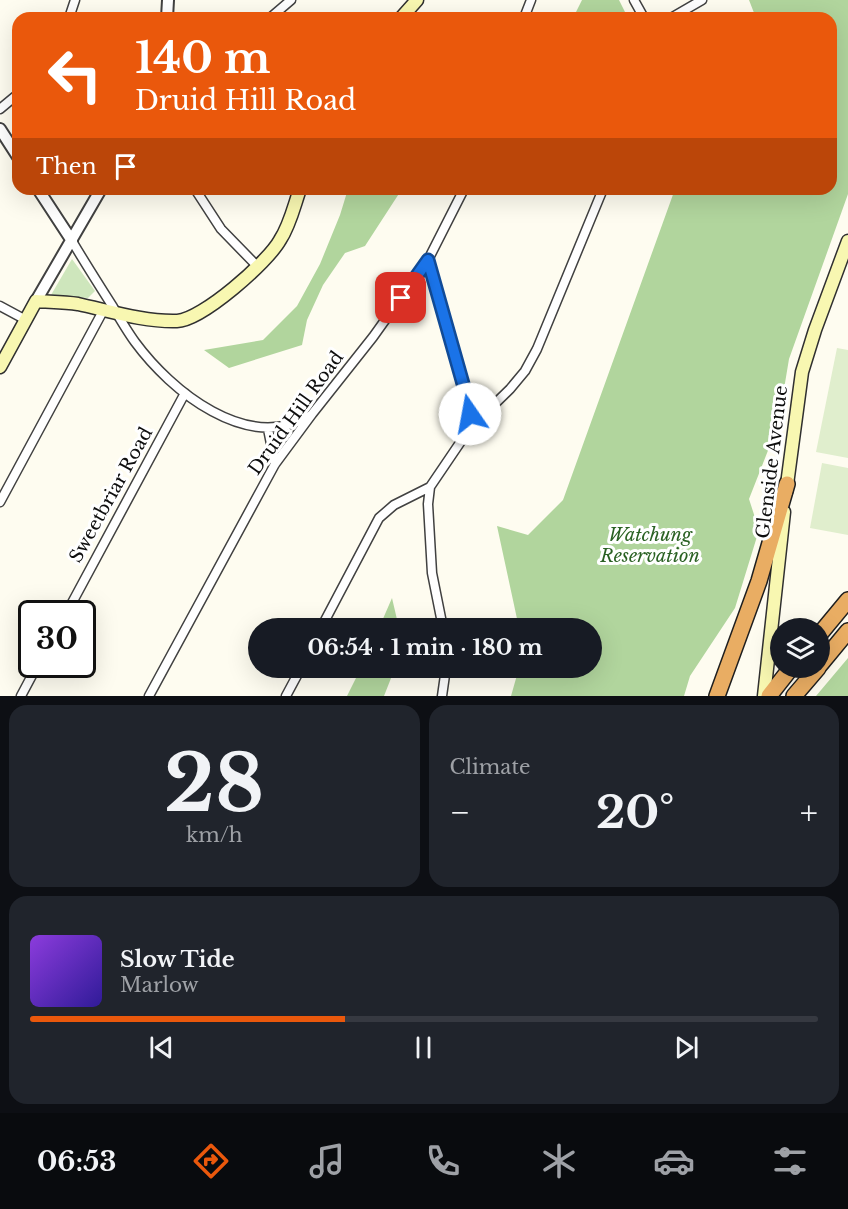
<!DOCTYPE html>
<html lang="en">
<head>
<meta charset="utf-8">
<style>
  body { margin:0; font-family:"Libre Baskerville",serif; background:#20242c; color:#f1f3f6; height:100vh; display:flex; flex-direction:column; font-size:22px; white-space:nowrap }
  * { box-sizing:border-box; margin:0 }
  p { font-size:20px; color:#9ea1a6 }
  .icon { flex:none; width:33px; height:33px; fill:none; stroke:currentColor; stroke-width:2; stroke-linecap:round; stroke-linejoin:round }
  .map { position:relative; height:696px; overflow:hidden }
  .drawer { display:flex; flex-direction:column; gap:9px; padding:9px; background:#0d0f14; flex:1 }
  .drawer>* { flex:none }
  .banner { position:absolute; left:12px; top:12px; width:825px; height:183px; border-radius:18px; box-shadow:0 6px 24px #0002; background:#ea580c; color:#fff; overflow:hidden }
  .tools { position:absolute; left:770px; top:618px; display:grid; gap:12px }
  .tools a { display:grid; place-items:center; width:60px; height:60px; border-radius:50%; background:#171b24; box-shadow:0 6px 24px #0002; font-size:30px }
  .speed { position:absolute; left:18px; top:600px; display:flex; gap:12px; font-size:30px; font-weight:700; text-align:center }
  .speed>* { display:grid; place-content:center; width:78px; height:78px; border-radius:50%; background:#171b24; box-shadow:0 6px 24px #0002; line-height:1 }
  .speed .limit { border:3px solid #111; border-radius:9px; background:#fff; color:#111 }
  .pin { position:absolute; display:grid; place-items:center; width:51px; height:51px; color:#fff; margin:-26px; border-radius:12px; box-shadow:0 3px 9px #0006 }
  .me { position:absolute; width:66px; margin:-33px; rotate:348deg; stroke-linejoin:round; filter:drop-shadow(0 0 4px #0008) }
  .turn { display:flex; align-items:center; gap:21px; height:126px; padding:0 24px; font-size:27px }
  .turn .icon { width:78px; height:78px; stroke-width:2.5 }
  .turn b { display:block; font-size:42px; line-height:51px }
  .then { display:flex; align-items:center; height:57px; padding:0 24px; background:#0003; gap:12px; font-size:22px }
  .big { font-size:45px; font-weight:800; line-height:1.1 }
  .drawer .card { flex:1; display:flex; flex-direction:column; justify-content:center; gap:9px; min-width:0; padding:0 21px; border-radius:18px; background:#20242c }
  .drawer .dial { align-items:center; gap:0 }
  .dial b { font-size:78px; line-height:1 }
  .song { display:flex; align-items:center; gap:18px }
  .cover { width:72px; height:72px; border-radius:9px; background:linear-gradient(135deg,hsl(270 70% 55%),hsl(250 70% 35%)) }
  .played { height:6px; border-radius:3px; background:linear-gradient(90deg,#ea580c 40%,#363941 40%) }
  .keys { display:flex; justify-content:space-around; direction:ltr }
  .heat { display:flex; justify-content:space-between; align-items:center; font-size:33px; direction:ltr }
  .drawer .tiles { flex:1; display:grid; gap:9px; grid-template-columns:1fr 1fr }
  .card:last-child { grid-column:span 2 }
  .trip { position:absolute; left:248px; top:618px; width:354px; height:60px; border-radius:30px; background:#171b24; box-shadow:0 6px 24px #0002; font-weight:800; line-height:60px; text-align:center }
  .dock { display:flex; height:96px; justify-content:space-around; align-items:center; background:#090b0e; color:#9ea1a6 }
  .dock .icon { width:42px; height:42px }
  .dock .on { color:#ea580c }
  .dock b { font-size:27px; color:#f1f3f6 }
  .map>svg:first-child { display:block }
  .green { fill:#cee6bc }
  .forest { fill:#b1d59d }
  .pitch { fill:#e0eecd }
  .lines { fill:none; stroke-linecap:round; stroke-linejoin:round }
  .minor-casing { stroke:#414141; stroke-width:11 }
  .tertiary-casing { stroke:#414141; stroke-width:14 }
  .secondary-casing { stroke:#303030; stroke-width:15 }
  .motorway-casing { stroke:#1f1f1f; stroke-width:18 }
  .minor { stroke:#fff; stroke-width:8 }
  .tertiary { stroke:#fff; stroke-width:10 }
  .secondary { stroke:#f8f7b1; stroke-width:12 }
  .motorway { stroke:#e9ad63; stroke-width:15 }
  .route-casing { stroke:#114b97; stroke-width:15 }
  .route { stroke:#1a73e8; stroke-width:10 }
  .labels { text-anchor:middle; stroke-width:6; stroke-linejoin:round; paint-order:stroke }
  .street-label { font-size:18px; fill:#0e0e0e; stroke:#fff }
  .park-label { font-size:18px; font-style:italic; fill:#2a6123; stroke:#fff }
</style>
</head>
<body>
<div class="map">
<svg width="848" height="696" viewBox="0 0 848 696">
  <rect width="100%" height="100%" fill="#fefcf0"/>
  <path class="green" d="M 72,259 L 95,291 L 88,298 L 51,295 Z"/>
  <path class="forest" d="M 582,0 L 619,0 L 628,18 L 573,18 Z
    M 749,0 L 848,0 L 848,194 L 789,359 L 778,425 L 749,499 L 759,530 L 735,608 L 690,676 L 684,696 L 511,696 L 519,668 L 591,668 L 591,628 L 519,628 L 497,526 L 528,535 L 563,500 L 675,189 L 831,189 L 831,18 L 756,18 Z
    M 348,189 L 402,189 L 365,246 L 345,253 L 323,285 L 307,320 L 302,345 L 229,368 L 204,350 L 263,340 L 297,306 L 320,264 L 340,215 Z
    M 392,598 L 399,628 L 379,628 Z
    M 848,658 L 848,696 L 816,696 Z
    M 361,668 L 395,668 L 384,696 L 347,696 Z"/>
  <path class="pitch" d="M 837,348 L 848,350 L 848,458 L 816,452 Z
    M 822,463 L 848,468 L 848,535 L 810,528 Z"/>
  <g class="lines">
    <defs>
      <path id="minor" d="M 634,0 L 644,18
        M 69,18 L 75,0
        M 270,18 L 291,0
        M 524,18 L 531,0
        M 671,18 L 702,0
        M 0,109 L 18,94
        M 195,189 L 221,229 L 257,266
        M 72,241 C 85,263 99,285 113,307 C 120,319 127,331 135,342 C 171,391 247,453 309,416
        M 428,260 L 469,405 L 470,428
        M 0,306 L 26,320
        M 268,429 L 275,464
        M 0,502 L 103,311
        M 66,614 L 185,393
        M 321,628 L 379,518 L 394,505 L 430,487
        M 443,628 L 432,573 L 428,504 L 430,487 L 470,428 L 510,389 L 525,371 L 537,349 L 603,189
        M 21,696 L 38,664
        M 149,696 L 275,464 L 312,414 L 373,337 L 428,260 L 464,189
        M 286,696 L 301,668
        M 442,696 L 446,668"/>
      <path id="tertiary" d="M 167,18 L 168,0
        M 0,129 L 18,157
        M 38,189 L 72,241
        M 36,301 L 101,189"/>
      <path id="secondary" d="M 401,18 L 417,0
        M 0,367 L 36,301 C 50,302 64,302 78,304 C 110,311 144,322 177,321 C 202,320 268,262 280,240 C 290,225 294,206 300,189
        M 786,492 L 802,372 L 815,330 L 848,241
        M 764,696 L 784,512"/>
      <path id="motorway" d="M 819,635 L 848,600
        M 819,666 L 848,631
        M 717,696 L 759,581 L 787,484
        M 769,696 L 791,668
        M 794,696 L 818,668"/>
    </defs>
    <use href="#minor" class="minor-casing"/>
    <use href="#tertiary" class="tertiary-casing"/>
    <use href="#secondary" class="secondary-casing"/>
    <use href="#motorway" class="motorway-casing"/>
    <use href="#minor" class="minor"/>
    <use href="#tertiary" class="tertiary"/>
    <use href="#secondary" class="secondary"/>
    <use href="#motorway" class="motorway"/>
  </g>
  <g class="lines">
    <defs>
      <path id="route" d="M 401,298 L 428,260 L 469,405 L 470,414"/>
    </defs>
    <use href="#route" class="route-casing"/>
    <use href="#route" class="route"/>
  </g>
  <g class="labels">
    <g class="street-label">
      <text transform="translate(296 413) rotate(-54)" y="6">Druid Hill Road</text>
      <text transform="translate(772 462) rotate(-83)" y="6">Glenside Avenue</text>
      <text transform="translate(111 495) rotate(-61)" y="6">Sweetbriar Road</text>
    </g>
    <g class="park-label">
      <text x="650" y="541">Watchung<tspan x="650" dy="21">Reservation</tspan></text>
    </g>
  </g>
</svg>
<div class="tools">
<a><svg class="icon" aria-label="layers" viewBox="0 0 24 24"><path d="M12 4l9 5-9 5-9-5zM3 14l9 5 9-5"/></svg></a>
</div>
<div class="speed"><div class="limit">30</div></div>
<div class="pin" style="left:401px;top:298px;background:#d93025"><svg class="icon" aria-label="arrive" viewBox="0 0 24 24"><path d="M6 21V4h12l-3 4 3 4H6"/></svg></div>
<svg class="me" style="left:470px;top:414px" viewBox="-20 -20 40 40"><circle r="19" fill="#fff"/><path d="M0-13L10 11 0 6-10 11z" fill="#1a73e8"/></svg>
<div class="trip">06:54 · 1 min · 180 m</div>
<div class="banner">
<div class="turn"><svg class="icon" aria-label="left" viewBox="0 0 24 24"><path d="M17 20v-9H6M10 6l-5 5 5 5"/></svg><div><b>140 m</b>Druid Hill Road</div></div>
<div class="then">Then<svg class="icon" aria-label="arrive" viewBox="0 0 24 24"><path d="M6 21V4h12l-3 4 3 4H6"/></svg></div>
</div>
</div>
<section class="drawer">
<div class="tiles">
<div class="card dial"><b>28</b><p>km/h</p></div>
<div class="card"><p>Climate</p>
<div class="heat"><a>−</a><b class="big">20°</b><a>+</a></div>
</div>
<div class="card">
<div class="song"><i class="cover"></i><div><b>Slow Tide</b><p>Marlow</p></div></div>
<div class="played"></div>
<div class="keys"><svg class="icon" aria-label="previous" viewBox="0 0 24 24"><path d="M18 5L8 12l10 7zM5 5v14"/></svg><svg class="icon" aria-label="pause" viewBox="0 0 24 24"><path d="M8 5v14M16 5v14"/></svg><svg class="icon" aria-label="next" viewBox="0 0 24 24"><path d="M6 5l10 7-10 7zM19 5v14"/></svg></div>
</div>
</div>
</section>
<nav class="dock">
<b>06:53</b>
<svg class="icon on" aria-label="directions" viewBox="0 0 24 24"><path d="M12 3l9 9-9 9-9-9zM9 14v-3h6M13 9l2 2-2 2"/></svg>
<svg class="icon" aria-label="music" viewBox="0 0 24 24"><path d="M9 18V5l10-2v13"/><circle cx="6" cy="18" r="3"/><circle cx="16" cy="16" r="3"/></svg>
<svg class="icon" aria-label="phone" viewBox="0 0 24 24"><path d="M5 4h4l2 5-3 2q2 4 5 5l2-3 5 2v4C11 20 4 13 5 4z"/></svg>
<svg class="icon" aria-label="climate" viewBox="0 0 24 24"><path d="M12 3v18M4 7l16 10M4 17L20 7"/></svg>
<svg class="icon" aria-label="car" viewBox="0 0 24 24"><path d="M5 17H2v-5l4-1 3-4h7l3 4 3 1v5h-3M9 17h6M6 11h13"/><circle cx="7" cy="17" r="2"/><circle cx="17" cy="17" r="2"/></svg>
<svg class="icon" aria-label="filters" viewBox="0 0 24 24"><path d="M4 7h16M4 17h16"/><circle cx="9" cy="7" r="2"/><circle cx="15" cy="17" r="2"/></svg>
</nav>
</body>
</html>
